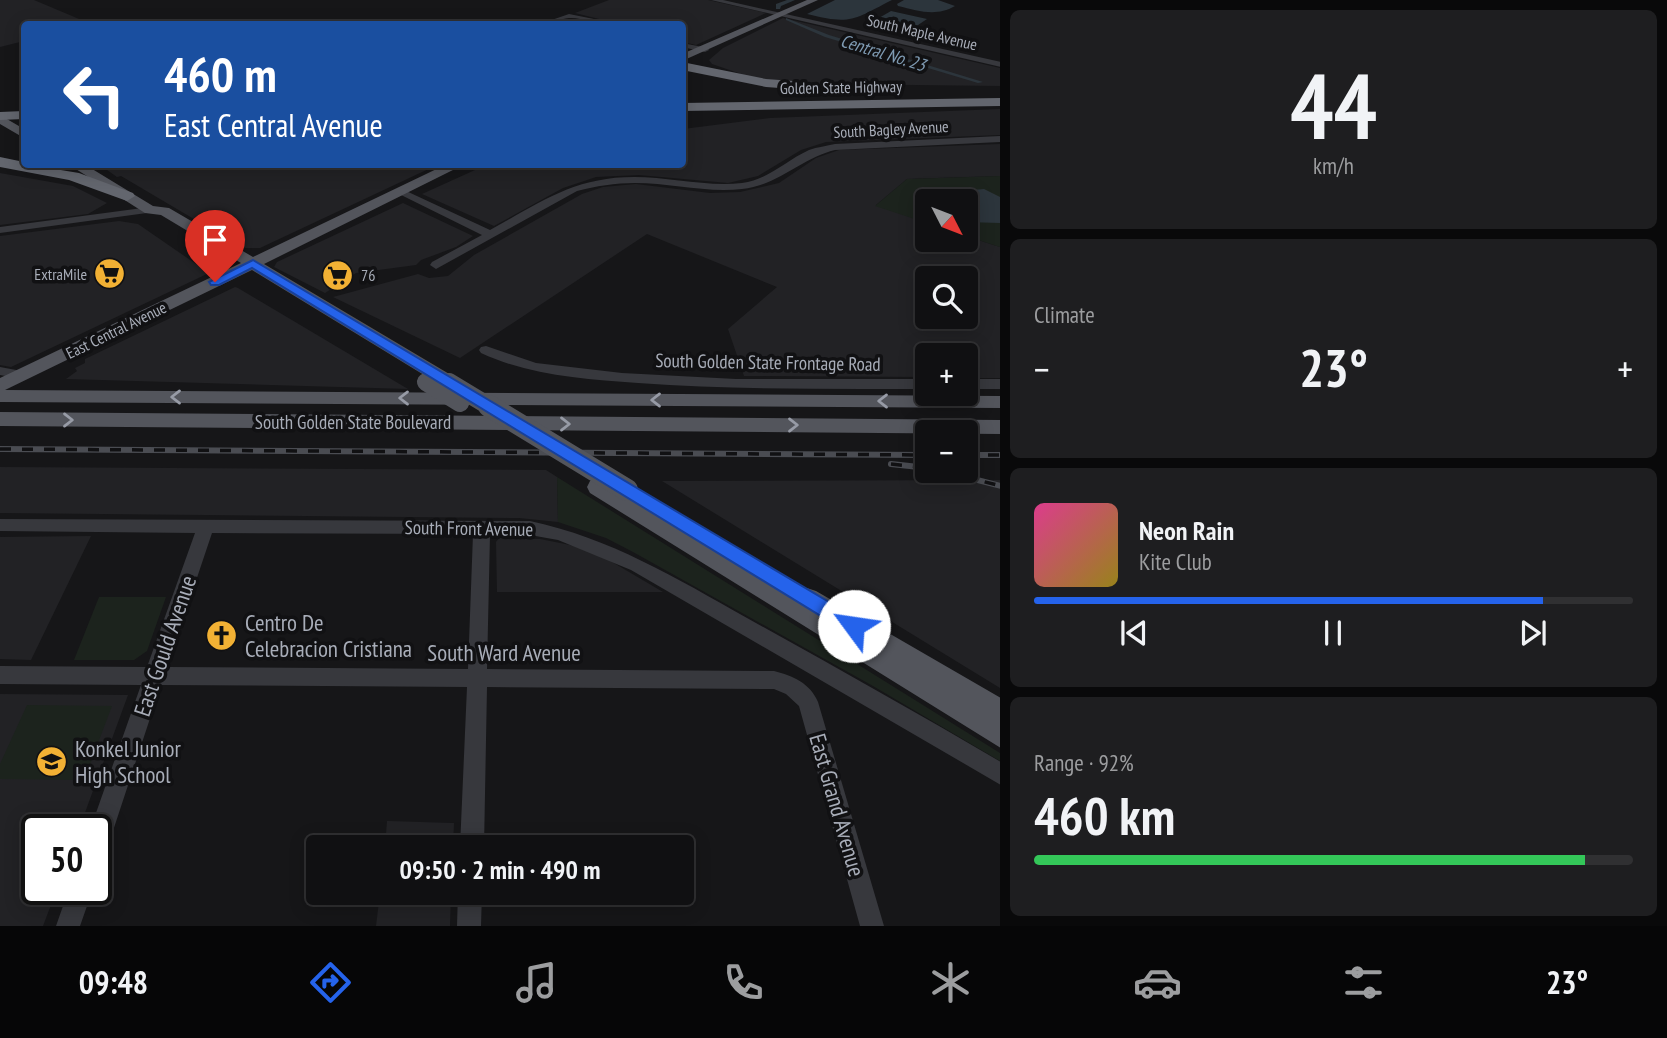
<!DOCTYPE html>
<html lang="en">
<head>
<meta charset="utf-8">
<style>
  body { margin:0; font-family:"PT Sans Narrow",sans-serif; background:#1e1e20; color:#f1f3f6; height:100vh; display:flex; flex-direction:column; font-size:26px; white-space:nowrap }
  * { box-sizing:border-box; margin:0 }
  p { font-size:23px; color:#9c9d9f }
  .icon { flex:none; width:38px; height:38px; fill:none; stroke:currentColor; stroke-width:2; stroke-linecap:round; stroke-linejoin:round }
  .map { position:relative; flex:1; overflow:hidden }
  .details { display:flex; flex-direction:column; gap:10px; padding:10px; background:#09090a; width:667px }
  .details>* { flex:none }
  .guide { position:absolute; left:21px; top:21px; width:665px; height:147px; border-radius:7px; box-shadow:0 4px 18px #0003,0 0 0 2px #303032; background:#1a4fa0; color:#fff; overflow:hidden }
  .needle { width:46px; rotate:132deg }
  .controls { position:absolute; left:915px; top:189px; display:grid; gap:14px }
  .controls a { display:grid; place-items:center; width:63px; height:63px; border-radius:7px; background:#101012; box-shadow:0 4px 18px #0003,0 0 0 2px #303032; font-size:35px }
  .speed { position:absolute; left:21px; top:814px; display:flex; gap:14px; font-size:35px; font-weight:700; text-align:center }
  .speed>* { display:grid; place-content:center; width:91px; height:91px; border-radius:50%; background:#101012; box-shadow:0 4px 18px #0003,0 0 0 2px #303032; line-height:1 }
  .speed .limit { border:4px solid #111; border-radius:10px; background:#fff; color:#111 }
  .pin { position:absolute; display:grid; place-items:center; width:60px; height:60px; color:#fff; margin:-72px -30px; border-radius:50% 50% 50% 0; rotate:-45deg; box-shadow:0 0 7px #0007 }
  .pin .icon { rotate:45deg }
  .me { position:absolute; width:77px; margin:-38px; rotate:301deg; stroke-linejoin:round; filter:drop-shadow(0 0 5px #0008) }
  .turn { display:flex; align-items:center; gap:24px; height:147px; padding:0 28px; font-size:32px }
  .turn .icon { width:91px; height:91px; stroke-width:2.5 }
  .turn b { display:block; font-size:49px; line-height:60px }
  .big { font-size:52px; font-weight:700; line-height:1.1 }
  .details .card { flex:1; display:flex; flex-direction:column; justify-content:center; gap:10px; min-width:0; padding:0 24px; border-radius:10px; background:#1e1e20 }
  .details .dial { align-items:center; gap:0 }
  .dial b { font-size:91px; line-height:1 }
  .song { display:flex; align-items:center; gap:21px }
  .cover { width:84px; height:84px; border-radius:10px; background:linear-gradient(135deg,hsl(330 70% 55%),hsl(50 70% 35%)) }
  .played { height:7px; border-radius:4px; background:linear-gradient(90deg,#2563eb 85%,#303032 85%) }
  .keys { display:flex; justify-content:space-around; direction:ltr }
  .heat { display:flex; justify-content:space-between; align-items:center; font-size:38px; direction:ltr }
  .charge { height:10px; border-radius:5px; background:linear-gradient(90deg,#34c759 92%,#303032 0) }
  .trip { position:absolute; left:306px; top:835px; width:388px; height:70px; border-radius:7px; background:#101012; box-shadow:0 4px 18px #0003,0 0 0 2px #303032; font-weight:700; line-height:70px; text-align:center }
  .menu { display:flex; height:112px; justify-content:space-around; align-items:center; background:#060607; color:#9c9d9f }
  .menu .icon { width:49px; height:49px }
  .menu .current { color:#2563eb }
  .menu b { font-size:32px; color:#f1f3f6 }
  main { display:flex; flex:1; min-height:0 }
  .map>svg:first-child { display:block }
  .built { fill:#222225; fill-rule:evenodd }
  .green { fill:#1c231d }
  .water { fill:#2c353c }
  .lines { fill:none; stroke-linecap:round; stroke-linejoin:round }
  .canal { fill:#2c353c; fill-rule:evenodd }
  .minor { fill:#37383d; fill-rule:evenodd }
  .major { fill:#53555c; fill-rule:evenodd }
  .highway { fill:#63666e; fill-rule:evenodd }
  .rail-casing { stroke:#4a4c52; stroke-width:6 }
  .rail { stroke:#111113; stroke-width:3.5; stroke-dasharray:11; stroke-linecap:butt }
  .major-bridge-far1 { stroke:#53555c; stroke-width:18 }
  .major-bridge { stroke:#53555c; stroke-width:22 }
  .oneway { stroke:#979ba6 }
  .route { fill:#2563eb; stroke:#184099; stroke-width:2 }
  .labels { text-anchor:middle; stroke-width:7; stroke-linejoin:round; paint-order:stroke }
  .far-street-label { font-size:16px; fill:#a8adb8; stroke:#111113 }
  .far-poi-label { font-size:16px; fill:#a8adb8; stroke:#111113; text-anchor:end }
  .far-water-label { font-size:18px; font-style:italic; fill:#7f9bb3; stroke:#111113 }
  .street-label { font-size:19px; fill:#a8adb8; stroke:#111113 }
  .near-poi-label { font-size:23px; fill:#a8adb8; stroke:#111113; text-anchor:start }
  .near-street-label { font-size:23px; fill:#a8adb8; stroke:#111113 }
</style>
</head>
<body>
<main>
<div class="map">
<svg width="1001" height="926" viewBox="0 0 1001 926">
  <rect width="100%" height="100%" fill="#161618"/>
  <path class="built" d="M 0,0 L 34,0 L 91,24 L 24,24 L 24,41 L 0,47 Z
    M 609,0 L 708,0 L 766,13 L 696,45 L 683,42 L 682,24 L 619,24 L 575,13 Z
    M 783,18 L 1000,68 L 1000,86 L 831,84 L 771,80 L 747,76 L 712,64 L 709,60 L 723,48 Z
    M 1000,109 L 1000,135 L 826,142 L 801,150 L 758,176 L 728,183 L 639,175 L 596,177 L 563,188 L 494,226 L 422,194 L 486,165 L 682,164 L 683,129 L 770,118 Z
    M 1000,144 L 1000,176 L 907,179 L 876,205 L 927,223 L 928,240 L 966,240 L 966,236 L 1000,247 L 1000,378 L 966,378 L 966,355 L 928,355 L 927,377 L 744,376 L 728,329 L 777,287 L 647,234 L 460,358 L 333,297 L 418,274 L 429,278 L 448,276 L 474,255 L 582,194 L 603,187 L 636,184 L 710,193 L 740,192 L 779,183 L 816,158 L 839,150 ZM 928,278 L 966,278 L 966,317 L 928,317 Z
    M 163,165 L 166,166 L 437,165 L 260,248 L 243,248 L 121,176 L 117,177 L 100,165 Z
    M 0,173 L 73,186 L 107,203 L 88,214 L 0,225 Z
    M 403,203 L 473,236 L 456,247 L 421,260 L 416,265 L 356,273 L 325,293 L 274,267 L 277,262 Z
    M 119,221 L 138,224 L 209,273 L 11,367 L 0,365 L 0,236 Z
    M 235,287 L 238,288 L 408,389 L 66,379 L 77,371 L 75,368 L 85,363 L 85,359 Z
    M 0,467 L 546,470 L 557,477 L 558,522 L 519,518 L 0,513 Z
    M 1000,480 L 1000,688 L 662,481 Z
    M 91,536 L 31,660 L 0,659 L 0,537 Z
    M 499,538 L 540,539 L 575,546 L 607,559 L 663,592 L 497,592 L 496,542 Z
    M 0,694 L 128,695 L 79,829 L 37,830 L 37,889 L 57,889 L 43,926 L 0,926 Z
    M 387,821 L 454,823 L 453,847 L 385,847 Z
    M 380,893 L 451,893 L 450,926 L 376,926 Z"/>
  <path class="green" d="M 1000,176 L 1000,247 L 966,236 L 966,201 L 928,201 L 927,223 L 875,206 L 907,179 Z
    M 557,477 L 1000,753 L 1000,761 L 873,686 L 633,552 L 606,538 L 558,522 Z
    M 99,597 L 166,597 L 147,651 L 134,660 L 74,660 Z
    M 27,705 L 112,706 L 84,780 L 0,779 L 0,764 Z"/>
  <path class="water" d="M 835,0 L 892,0 C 853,20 851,25 807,14 Z
    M 904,0 L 938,0 L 955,6 C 936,17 919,11 898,6 L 897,4 Z
    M 891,11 L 927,19 L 906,33 L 865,26 Z
    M 984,189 L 1000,197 L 1000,223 L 966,222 L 966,201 L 928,201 L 927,208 L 917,205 L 927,194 Z"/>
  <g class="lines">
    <path class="canal" d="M 787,0 L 795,0 L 781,6 L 780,9 L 776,9 L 776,4 Z
      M 786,18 L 829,35 L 983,82 L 978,83 L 825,37 L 786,20 Z"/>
    <path class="minor" d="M 711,0 L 723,0 L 1001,62 L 1001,67 Z
      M 569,14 L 609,22 L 610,24 C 596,25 582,17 569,18 C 559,19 551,25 540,24 Z
      M 682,43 L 708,48 L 709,50 L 705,52 L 682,47 Z
      M 1001,136 L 1001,142 L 835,150 C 802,158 777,186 742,189 C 706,193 671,183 635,183 C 615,183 596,186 577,191 L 436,269 L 430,265 L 432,262 L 482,235 L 395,192 L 404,190 L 490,230 C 541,202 574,177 634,177 C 670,177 706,187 742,183 C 768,180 785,161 809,150 C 817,147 827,146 835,144 Z
      M 150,207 L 154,208 L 154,212 L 0,233 L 0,227 Z
      M 486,346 L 536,363 L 622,373 L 736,379 L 928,379 L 928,389 C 831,389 734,390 638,383 C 584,379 531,376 481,353 L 479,350 L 481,347 Z
      M 0,367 L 27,372 L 29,375 L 22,379 L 0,375 Z
      M 966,379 L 1001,379 L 1001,389 L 966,389 Z
      M 0,519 L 530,521 C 610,538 676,578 747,618 C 832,665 917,713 1001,762 L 1001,785 L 631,570 L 558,540 L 530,535 L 490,534 L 487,669 L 774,671 C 793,676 810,683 818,702 L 884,926 L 860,926 L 799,706 L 786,694 L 774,689 L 487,687 L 484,847 L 460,847 L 467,687 L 161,685 L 108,846 L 104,854 L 96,858 L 96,830 L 90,830 L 141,685 L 0,684 L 0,666 L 147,667 L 195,533 L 0,531 ZM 212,533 L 473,534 L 468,669 L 167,667 Z
      M 69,889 L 93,889 L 80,926 L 56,926 Z
      M 458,892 L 482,892 L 481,926 L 457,926 Z"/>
    <path class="major" d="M 807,0 L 818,0 L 682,61 L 682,54 Z
      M 0,115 L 24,129 L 24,138 L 0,124 Z
      M 68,164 L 84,164 L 153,206 L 169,208 L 253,257 L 447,164 L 465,164 L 264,264 L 456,378 L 458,382 L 449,388 L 442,386 L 252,270 L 5,390 L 1001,396 L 1001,408 L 0,402 L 0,378 L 241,263 L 161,215 L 145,213 Z
      M 0,412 L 1001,420 L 1001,434 L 0,426 Z
      M 598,479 L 796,596 L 798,591 L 807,588 L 816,591 L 1001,698 L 1001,748 L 590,493 L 587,487 L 590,481 Z"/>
    <path class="highway" d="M 682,62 L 766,79 L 848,85 L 855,89 L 848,93 L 766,87 L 682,70 Z
      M 1001,98 L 1001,106 L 682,111 L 682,103 Z
      M 24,111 L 24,119 L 0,120 L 0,112 Z
      M 0,157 L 24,162 L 24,164 L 79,173 L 133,193 L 135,196 L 127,201 L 69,180 L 0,167 Z"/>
    <defs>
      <path id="rail" d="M 0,449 L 928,455
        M 966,455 L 1001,455
        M 891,464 L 928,468
        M 942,471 L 1001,486"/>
    </defs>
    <use href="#rail" class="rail-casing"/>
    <use href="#rail" class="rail"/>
    <path class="major-bridge-far1" d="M 426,382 L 460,403
      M 449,382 L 492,408"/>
    <path class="major-bridge" d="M 489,406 L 627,490"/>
  </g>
  <defs><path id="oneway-chevron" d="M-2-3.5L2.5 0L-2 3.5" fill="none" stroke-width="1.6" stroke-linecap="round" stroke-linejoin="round" transform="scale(1.75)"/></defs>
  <g class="oneway">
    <use href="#oneway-chevron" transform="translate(176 397) rotate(-180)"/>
    <use href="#oneway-chevron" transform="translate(404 398) rotate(-180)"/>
    <use href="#oneway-chevron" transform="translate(656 400) rotate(-180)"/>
    <use href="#oneway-chevron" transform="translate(883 401) rotate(-180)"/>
    <use href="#oneway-chevron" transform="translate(68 420)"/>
    <use href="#oneway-chevron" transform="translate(565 424)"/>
    <use href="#oneway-chevron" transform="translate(793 425)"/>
  </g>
  <path class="route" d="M 253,260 L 861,621 L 864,626 L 861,632 L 854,634 L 847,632 L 252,268 L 219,285 L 211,285 L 209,282 Z"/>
  <defs>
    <symbol id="supermarket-disc" viewBox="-11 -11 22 22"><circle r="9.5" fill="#f2b134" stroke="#111113"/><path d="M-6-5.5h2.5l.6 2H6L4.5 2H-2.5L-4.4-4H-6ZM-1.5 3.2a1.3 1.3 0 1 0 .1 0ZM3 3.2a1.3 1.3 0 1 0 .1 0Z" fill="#111"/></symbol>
    <symbol id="church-disc" viewBox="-11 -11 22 22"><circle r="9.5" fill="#f2b134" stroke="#111113"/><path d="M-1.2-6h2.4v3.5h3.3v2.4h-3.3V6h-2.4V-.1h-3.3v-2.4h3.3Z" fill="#111"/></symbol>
    <symbol id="school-disc" viewBox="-11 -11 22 22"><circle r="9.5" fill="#f2b134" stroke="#111113"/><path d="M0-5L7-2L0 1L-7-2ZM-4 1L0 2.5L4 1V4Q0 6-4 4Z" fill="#111"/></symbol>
  </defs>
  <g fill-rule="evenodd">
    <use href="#supermarket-disc" x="92" y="256" width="35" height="35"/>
    <use href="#supermarket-disc" x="320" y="258" width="35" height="35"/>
    <use href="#church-disc" x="204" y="618" width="35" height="35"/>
    <use href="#school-disc" x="34" y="744" width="35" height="35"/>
  </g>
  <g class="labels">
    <g class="far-street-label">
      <text transform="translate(922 32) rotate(13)" y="6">South Maple Avenue</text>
      <text transform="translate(841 87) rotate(-1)" y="6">Golden State Highway</text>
      <text transform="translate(891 129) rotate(-3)" y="6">South Bagley Avenue</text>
      <text transform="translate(116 330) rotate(-26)" y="6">East Central Avenue</text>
    </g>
    <g class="far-poi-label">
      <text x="87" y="280">ExtraMile</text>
      <text x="361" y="281" text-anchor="start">76</text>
    </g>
    <g class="far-water-label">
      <text transform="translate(883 53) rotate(17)" y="6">Central No. 23</text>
    </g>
    <g class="street-label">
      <text transform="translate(768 362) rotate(1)" y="7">South Golden State Frontage Road</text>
      <text x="353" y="429">South Golden State Boulevard</text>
      <text transform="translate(469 528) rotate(1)" y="7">South Front Avenue</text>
    </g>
    <g class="near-poi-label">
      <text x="245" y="631">Centro De<tspan x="245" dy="26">Celebracion Cristiana</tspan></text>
      <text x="75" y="757">Konkel Junior<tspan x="75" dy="26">High School</tspan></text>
    </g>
    <g class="near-street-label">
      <text transform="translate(165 646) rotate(-71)" y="8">East Gould Avenue</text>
      <text x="504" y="661">South Ward Avenue</text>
      <text transform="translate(837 805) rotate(74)" y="8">East Grand Avenue</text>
    </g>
  </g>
</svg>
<div class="controls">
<a><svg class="needle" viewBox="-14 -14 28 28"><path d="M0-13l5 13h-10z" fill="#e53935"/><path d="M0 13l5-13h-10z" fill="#9c9d9f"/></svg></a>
<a><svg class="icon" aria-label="search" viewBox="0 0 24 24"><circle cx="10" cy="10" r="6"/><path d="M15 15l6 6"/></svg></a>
<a>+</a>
<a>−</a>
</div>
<div class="speed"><div class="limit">50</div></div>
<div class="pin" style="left:215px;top:282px;background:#d93025"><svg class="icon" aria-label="arrive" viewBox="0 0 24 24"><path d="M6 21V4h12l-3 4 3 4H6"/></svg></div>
<svg class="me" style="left:854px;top:626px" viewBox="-20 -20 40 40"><circle r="19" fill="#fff"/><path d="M0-13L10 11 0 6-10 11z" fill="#2563eb"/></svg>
<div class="trip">09:50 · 2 min · 490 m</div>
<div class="guide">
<div class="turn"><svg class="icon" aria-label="left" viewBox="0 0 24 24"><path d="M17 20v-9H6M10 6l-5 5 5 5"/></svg><div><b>460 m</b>East Central Avenue</div></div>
</div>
</div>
<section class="details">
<div class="card dial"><b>44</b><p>km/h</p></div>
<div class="card"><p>Climate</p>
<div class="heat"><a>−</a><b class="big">23°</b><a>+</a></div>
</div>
<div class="card">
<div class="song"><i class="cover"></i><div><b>Neon Rain</b><p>Kite Club</p></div></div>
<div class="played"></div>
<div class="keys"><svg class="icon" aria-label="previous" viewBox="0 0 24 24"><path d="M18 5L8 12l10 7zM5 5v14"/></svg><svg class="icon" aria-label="pause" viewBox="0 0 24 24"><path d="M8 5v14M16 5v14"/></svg><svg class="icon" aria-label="next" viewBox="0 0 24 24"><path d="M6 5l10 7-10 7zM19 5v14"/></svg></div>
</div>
<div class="card"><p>Range · 92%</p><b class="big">460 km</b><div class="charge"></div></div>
</section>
</main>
<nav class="menu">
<b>09:48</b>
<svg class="icon current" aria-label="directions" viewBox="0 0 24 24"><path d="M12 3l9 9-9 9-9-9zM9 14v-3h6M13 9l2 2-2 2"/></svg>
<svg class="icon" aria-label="music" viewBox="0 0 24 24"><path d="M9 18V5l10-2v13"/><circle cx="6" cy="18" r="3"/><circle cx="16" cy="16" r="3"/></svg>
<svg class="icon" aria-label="phone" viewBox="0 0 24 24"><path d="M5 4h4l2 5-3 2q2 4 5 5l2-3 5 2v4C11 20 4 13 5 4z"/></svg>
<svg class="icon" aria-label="climate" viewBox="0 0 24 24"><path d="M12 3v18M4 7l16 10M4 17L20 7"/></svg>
<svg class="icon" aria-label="car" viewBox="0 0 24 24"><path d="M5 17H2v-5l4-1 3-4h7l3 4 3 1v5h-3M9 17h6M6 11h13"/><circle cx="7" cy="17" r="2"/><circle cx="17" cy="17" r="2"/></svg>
<svg class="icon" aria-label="filters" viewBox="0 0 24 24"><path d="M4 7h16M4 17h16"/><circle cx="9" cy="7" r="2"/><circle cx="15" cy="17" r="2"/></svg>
<b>23°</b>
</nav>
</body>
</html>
